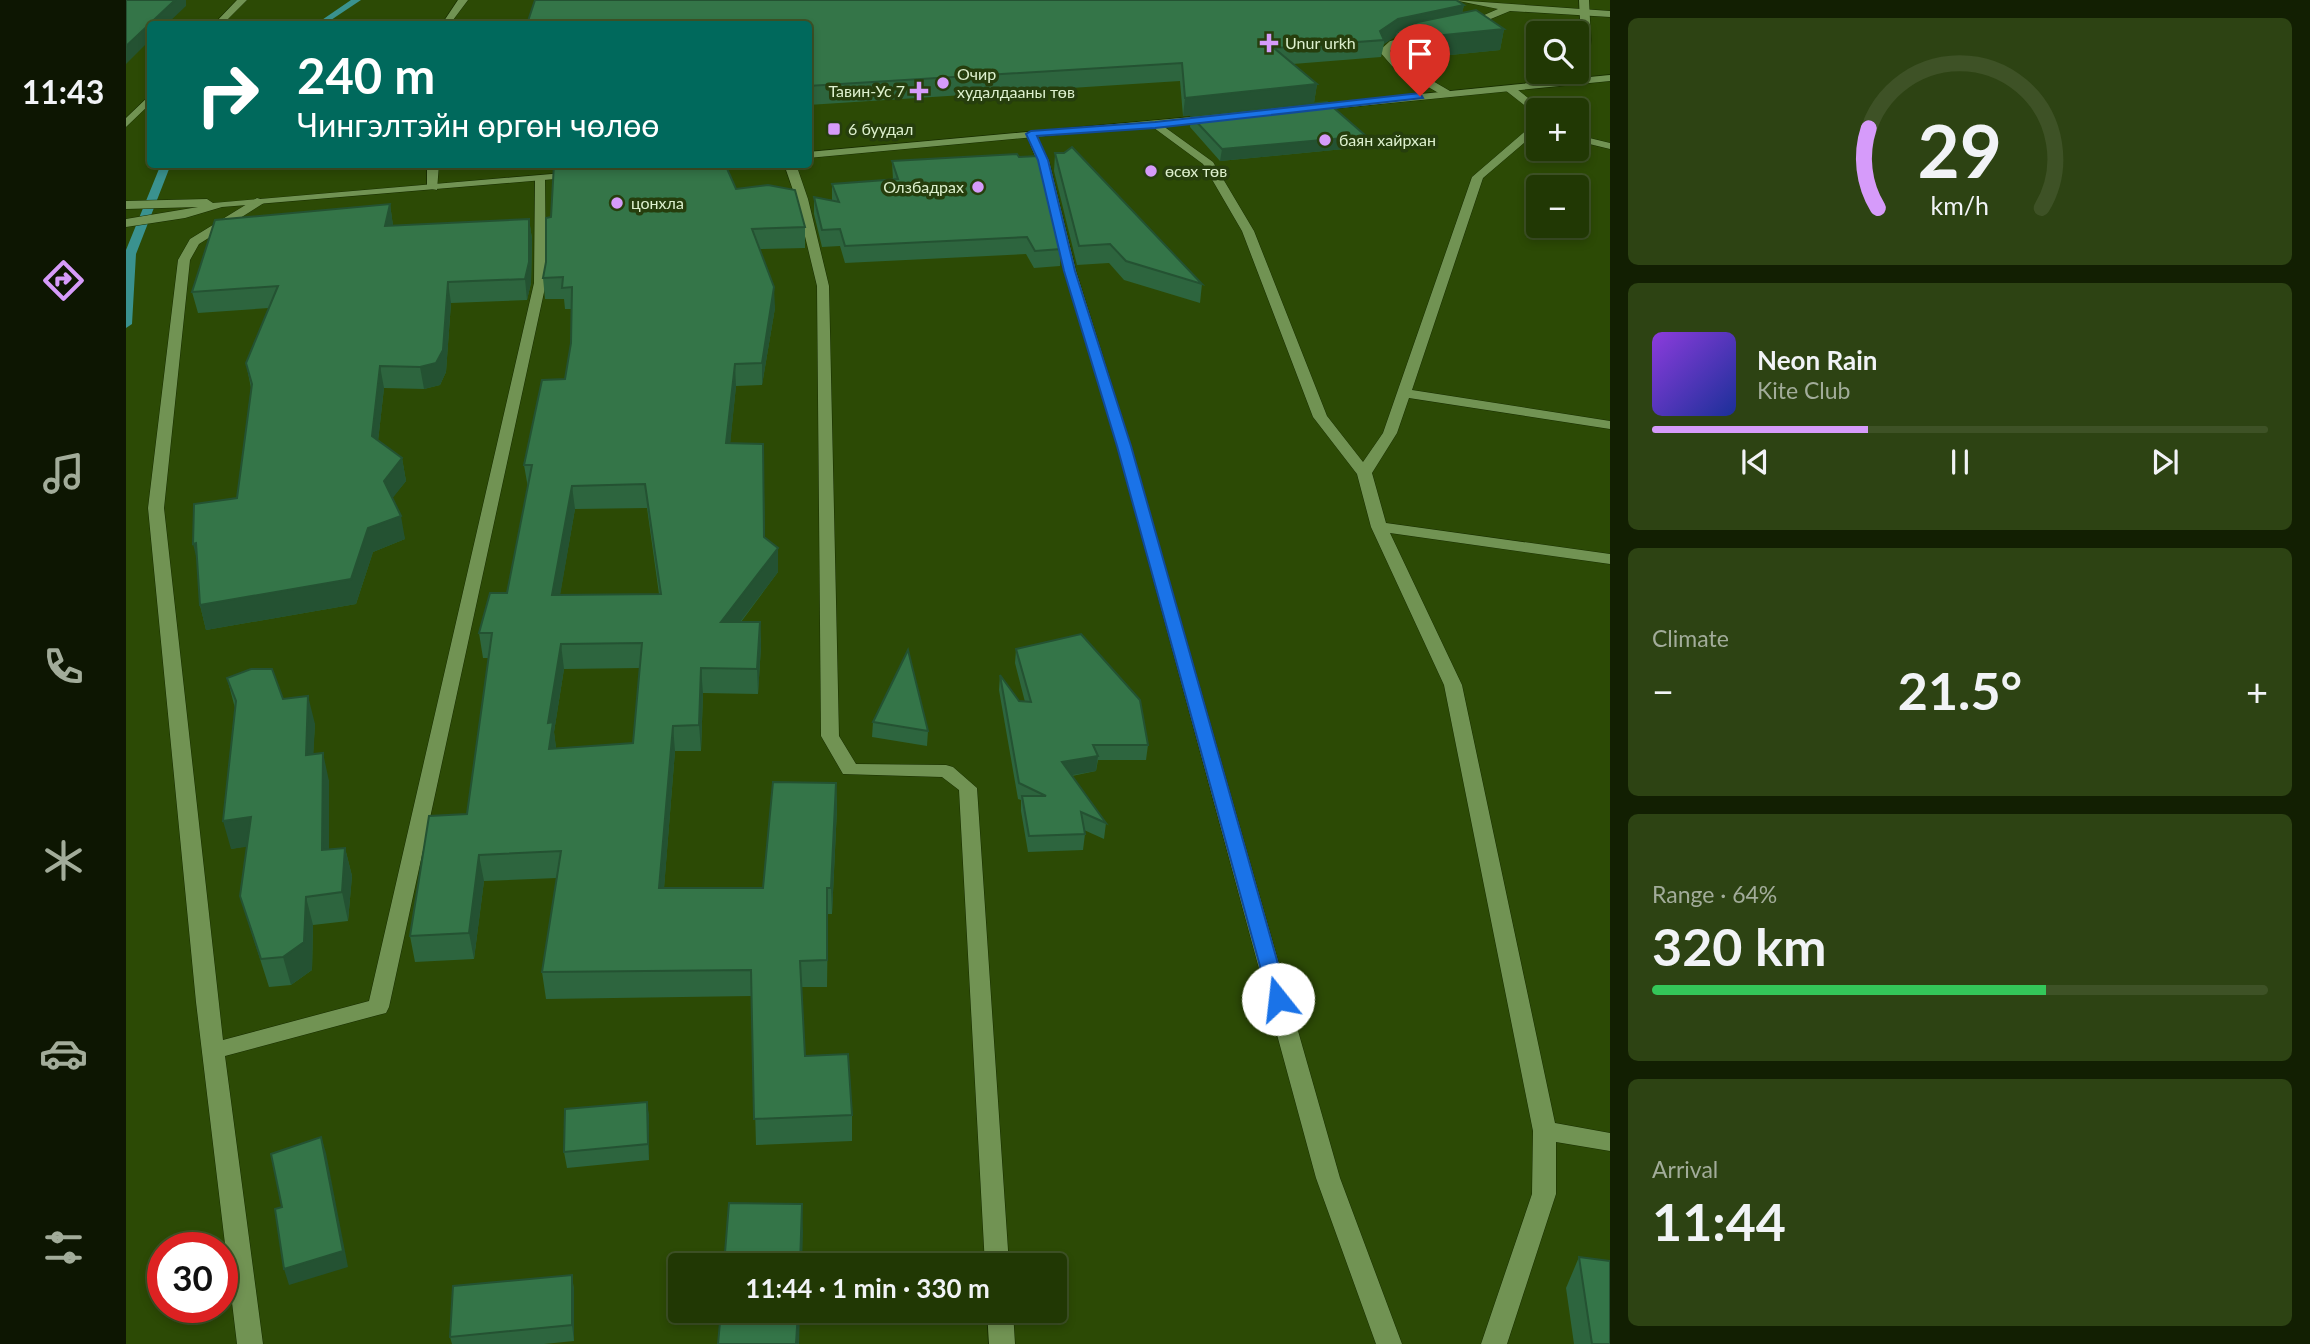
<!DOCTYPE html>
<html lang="en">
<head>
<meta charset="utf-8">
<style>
  body { margin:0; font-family:Lato,sans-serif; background:#2d4313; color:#f1f3f6; height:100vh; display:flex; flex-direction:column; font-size:26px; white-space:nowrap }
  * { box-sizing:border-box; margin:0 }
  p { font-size:23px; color:#a2ac9a }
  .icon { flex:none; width:38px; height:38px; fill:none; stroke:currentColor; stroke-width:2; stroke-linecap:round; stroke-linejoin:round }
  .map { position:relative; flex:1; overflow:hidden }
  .panel { display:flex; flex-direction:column; gap:18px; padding:18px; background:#121f02; width:700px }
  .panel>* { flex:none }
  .guide { position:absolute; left:21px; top:21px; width:665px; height:147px; border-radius:7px; box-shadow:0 4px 10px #0003,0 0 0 2px #3e5226; background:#00695c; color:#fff; overflow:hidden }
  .tools { position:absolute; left:1400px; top:21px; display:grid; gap:14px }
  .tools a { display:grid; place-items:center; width:63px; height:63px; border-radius:7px; background:#213804; box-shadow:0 4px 10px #0003,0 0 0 2px #3e5226; font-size:35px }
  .speed { position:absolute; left:21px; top:1232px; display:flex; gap:14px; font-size:35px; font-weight:700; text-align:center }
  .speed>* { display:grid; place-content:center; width:91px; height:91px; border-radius:50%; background:#213804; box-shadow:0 4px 10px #0003,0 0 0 2px #3e5226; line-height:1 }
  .speed .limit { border:10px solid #d22; background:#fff; color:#111 }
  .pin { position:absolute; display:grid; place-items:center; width:60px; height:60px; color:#fff; margin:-72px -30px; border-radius:50% 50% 50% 0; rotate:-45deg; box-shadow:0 0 7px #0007 }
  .pin .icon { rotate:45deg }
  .me { position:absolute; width:77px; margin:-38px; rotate:344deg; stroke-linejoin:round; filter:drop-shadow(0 0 5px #0008) }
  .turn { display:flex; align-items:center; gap:24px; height:147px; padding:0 35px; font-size:32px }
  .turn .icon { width:91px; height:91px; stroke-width:2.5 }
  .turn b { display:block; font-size:49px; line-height:60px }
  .big { font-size:52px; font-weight:700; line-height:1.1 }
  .panel .widget { flex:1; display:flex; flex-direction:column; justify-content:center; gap:10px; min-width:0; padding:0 24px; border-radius:10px; background:#2d4313 }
  .panel .dial { align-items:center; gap:0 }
  .dial svg { height:182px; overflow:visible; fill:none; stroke:#3e5226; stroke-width:7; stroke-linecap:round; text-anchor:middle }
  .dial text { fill:#f1f3f6; stroke:none }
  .song { display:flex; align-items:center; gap:21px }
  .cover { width:84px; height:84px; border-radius:10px; background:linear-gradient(135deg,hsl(270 70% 55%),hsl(230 70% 35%)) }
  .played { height:7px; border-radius:4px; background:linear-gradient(90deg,#d69bfa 35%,#3e5226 35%) }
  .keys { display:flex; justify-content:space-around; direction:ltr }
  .heat { display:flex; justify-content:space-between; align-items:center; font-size:38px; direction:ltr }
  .charge { height:10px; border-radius:5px; background:linear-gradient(90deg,#34c759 64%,#3e5226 0) }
  .trip { position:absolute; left:542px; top:1253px; width:399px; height:70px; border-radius:7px; background:#213804; box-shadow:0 4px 10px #0003,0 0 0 2px #3e5226; font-weight:700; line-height:70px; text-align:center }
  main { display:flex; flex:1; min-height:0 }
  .menu { display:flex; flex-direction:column; width:126px; justify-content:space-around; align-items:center; background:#0d1602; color:#a2ac9a }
  .menu .icon { width:49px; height:49px }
  .menu .current { color:#d69bfa }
  .menu b { font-size:32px; color:#f1f3f6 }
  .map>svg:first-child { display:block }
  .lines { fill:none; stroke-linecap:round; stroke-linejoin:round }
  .stream { fill:#3a928f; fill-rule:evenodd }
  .minor-casing { stroke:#182e00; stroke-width:1 }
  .tertiary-casing { stroke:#182e00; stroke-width:1 }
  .secondary-casing { stroke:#182e00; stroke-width:1 }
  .minor { fill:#719353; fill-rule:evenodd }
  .tertiary { fill:#719353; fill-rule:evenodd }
  .secondary { fill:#719353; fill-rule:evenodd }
  .wall { fill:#2d653e; fill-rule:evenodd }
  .shaded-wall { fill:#245232 }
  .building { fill:#347548; stroke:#245232; stroke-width:2; fill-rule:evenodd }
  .route { fill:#1a73e8; stroke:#114b97; stroke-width:2 }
  .poi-dot { fill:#d69bfa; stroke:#263e0d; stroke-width:2.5 }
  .labels { text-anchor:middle; stroke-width:7; stroke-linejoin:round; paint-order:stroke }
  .far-poi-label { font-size:16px; fill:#ddf0ce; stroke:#263e0d; text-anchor:start }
</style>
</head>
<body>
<main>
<nav class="menu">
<b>11:43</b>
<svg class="icon current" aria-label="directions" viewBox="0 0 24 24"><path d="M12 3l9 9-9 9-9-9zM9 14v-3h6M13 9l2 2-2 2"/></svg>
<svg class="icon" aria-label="music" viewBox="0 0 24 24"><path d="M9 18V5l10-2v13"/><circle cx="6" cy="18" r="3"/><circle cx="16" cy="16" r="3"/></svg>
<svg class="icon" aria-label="phone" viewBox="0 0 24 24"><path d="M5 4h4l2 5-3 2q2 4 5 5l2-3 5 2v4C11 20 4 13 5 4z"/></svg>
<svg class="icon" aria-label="climate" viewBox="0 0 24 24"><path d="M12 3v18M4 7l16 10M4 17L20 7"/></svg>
<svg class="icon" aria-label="car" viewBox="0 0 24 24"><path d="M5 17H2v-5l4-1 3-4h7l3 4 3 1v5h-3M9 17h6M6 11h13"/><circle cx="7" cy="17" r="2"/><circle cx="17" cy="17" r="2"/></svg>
<svg class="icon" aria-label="filters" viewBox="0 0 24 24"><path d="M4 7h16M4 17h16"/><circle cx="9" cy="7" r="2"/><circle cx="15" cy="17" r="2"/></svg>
</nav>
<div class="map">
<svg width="1484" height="1344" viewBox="0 0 1484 1344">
  <rect width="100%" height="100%" fill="#2c4a05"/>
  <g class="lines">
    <path class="stream" d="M 225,0 L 235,0 L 199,24 L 190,24 Z
      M 35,164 L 45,164 L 10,254 L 6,324 L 0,328 L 0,250 Z"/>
    <defs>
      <path id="minor" d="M 111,0 L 121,0 L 97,24 L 88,24 Z
        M 1328,0 L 1484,11 L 1484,17 L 1384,11 L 1338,30 L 1333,27 L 1335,25 L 1372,9 Z
        M 1291,35 L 1294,36 L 1294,40 L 1270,45 L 1264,51 L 1274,62 L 1324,91 L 1324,95 L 1316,95 L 1266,66 L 1253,51 L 1264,41 Z
        M 1379,86 L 1387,86 L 1411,105 L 1412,131 L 1357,178 L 1286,390 L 1484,421 L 1484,429 L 1283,398 L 1271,433 L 1246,473 L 1260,523 L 1484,554 L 1484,564 L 1264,533 L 1336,685 L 1429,1123 L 1484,1133 L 1484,1151 L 1430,1142 L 1430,1194 L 1381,1344 L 1355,1344 L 1406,1194 L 1407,1131 L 1318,685 L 1245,527 L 1231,474 L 1187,417 L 1116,231 L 1077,164 L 1024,125 L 1033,123 L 1087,162 L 1128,231 L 1201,416 L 1237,462 L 1257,433 L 1346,177 L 1403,128 L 1402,108 L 1379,90 Z
        M 24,95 L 24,104 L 0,127 L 0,118 Z
        M 901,132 L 909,132 L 923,161 L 950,271 L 1005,446 L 1214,1178 L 1276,1344 L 1250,1344 L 1190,1178 L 991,446 L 938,271 L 911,161 L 900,134 Z
        M 1451,135 L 1484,143 L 1484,149 L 1451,141 Z
        M 658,164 L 670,164 L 682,199 L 703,286 L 713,736 L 730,764 L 820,765 L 827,767 L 851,788 L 883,1265 L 859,1265 L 833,790 L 816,777 L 717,774 L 695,736 L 691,286 L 670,199 Z
        M 409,176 L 419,178 L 420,283 L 263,1007 L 260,1013 L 252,1015 L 99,1056 L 137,1344 L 111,1344 L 70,1002 L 22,508 L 52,260 L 64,239 L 131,198 L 141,201 L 73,244 L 64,260 L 38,508 L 97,1040 L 243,1001 L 408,283 Z
        M 861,1311 L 887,1311 L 889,1344 L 863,1344 Z"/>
      <path id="tertiary" d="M 332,0 L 342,0 L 324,24 L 316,24 Z
        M 1453,0 L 1463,0 L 1465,40 L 1461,81 L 1456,84 L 1451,81 L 1455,40 Z
        M 301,164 L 313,164 L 311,190 L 301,188 Z"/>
      <path id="secondary" d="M 1484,75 L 1484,81 L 1184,111 L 1179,108 L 1184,105 Z
        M 1087,115 L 1092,118 L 1091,120 L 682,158 L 682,152 Z
        M 449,172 L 455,175 L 453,177 L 96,207 L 59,218 L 0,227 L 0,219 L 72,207 L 0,209 L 0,201 L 81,199 L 87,203 Z"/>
    </defs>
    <use href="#minor" class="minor-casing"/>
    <use href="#tertiary" class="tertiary-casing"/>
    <use href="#secondary" class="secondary-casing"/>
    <use href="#minor" class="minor"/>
    <use href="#tertiary" class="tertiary"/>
    <use href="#secondary" class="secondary"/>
  </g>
  <path class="wall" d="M 1338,5 L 1336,13 L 1378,29 L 1374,50 L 1314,56 L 1272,56 L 1268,52 L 1270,36 L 1258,44 L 1255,57 L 1167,64 L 1191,84 L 1188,103 L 1057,116 L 1054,81 L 682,105 L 682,24 L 402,21 Z
    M 1065,116 L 1238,147 L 1094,161 L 1064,127 Z
    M 929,153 L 1076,284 L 1074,303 L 998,280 L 983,263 L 951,265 L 928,171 Z
    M 766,161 L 935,249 L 934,266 L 908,268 L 900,254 L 719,263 L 714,246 L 696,247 L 688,214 L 688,197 L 706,200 L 706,184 L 767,180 Z
    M 610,189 L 679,227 L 679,248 L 634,249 L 649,308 L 636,385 L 610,386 L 604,443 L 637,444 L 639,538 L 652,548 L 652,572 L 615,622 L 634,622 L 635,646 L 632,694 L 577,693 L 575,751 L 549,751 L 538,888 L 637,888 L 710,783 L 711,808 L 706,914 L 702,914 L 701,987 L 675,987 L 679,1056 L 726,1115 L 726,1141 L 630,1145 L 626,996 L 420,999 L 416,972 L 431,878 L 358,881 L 348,959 L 289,962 L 284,936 L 341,814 L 363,658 L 357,658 L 353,633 L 381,593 L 402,488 L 398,465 L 439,379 L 445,343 L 445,309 L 439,309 L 438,299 L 419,299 L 417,278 L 420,262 L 425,217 ZM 521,508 L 533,594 L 434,594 L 449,509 ZM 514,668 L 507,743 L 430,748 L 428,732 L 438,669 Z
    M 264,204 L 267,226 L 403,219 L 406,239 L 405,283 L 401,300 L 325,303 L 320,372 L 314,385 L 298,389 L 258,388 L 252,441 L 276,458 L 280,481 L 266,498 L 279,539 L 247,552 L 230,604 L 80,630 L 74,605 L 111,498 L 125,388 L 120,363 L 143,308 L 72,313 L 66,292 Z
    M 890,649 L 1022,745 L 1020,760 L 972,760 L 970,771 L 946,776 L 980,823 L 978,839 L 958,830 L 959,834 L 957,850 L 902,852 L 895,811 L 895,800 L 892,799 L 873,690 L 874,675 L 893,701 L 899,702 L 889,663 Z
    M 101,678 L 157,699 L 189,724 L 187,754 L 203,781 L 203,850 L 219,848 L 226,876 L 222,921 L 187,925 L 186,970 L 165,985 L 143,987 L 114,896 L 121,846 L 105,849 L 109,708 Z
    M 747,722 L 802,731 L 801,746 L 746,737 Z
    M 521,1102 L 523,1118 L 523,1160 L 441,1168 L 438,1152 Z
    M 1453,1257 L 1484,1344 L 1448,1344 L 1440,1288 Z
    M 446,1275 L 448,1291 L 448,1341 L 418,1344 L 326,1344 L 324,1337 Z"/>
  <path class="shaded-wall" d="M 49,0 L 60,0 L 60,6 L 41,24 L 24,24 L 24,40 L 0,64 L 0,46 Z
    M 1338,5 L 1334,22 L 1271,31 L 1270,36 L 1258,44 L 1258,40 L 1254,31 L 1272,19 Z
    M 1378,29 L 1374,50 L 1314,56 L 1318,35 Z
    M 1191,84 L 1188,103 L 1057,116 L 1059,98 Z
    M 1240,136 L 1238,147 L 1094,161 L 1096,149 Z
    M 264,204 L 267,225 L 263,247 L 259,226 Z
    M 403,219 L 406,239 L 405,283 L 401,300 L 399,279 Z
    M 322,282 L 325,303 L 320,372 L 314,385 L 298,389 L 294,367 Z
    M 648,287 L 649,308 L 636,385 L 636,363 Z
    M 609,364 L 610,386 L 602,466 L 600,443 Z
    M 254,366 L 258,388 L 250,459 L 246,436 Z
    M 276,458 L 280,481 L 262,504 L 258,481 Z
    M 446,486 L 449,509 L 430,619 L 426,595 Z
    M 275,516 L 279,539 L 247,552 L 230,604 L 80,630 L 74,605 L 242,528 Z
    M 70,543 L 73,568 L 67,544 Z
    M 652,548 L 652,572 L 596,646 L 595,622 Z
    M 634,622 L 635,646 L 632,694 L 631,669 Z
    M 435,644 L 438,669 L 428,732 L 430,748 L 426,774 L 423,749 L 422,723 Z
    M 575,668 L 577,693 L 575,751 L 573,725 Z
    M 182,696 L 189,724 L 186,783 L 180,755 Z
    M 547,726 L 549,751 L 536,914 L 533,888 Z
    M 197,753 L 203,781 L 203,879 L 196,850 Z
    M 972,756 L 970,771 L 935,777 L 936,762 Z
    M 710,783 L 711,808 L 706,914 L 705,888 Z
    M 125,817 L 133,845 L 105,849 L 97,821 Z
    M 219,848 L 226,876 L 222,921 L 216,892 Z
    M 353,855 L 358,881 L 348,959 L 343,933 Z
    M 180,897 L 187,925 L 186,970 L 165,985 L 157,957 Z
    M 521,1102 L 523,1118 L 523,1160 L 522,1144 Z
    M 195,1137 L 200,1153 L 222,1267 L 163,1285 L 158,1269 Z
    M 676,1204 L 677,1232 L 676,1265 L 674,1265 Z
    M 446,1275 L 448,1291 L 448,1341 L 446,1325 Z
    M 672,1311 L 674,1311 L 673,1344 L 670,1344 Z"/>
  <path class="building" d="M 0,0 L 49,0 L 0,46 Z
    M 409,0 L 1330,0 L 1338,5 L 1272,19 L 1254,31 L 1258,40 L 1148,48 L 1191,84 L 1059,98 L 1056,63 L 682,86 L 682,24 L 381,24 L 383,21 L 402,21 Z
    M 1350,10 L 1378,29 L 1318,35 L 1276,35 L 1271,31 L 1292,22 Z
    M 1201,102 L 1240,136 L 1096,149 L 1065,116 Z
    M 946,147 L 1076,284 L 1000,261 L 984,244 L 953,246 L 929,153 L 938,153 Z
    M 891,154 L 893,157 L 912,156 L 935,249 L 909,251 L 901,237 L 719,246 L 714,229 L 696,230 L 688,197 L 713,202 L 706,184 L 772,179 L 766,161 Z
    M 428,164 L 599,164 L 610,189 L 642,185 L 669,190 L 679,227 L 626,229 L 648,287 L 636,363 L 609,364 L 600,443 L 637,444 L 638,537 L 652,548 L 595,622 L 634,622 L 631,669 L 575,668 L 573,725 L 547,726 L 533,888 L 637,888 L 647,782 L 710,783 L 705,888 L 701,888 L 701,960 L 674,961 L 679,1056 L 722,1054 L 726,1115 L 628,1119 L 625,970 L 416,972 L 435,851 L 353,855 L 343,933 L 284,936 L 303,816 L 341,814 L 366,633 L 353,633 L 364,593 L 381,593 L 406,465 L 398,465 L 416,380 L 439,379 L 445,343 L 446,287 L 436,288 L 437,277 L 417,278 L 420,262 L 420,218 L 425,217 ZM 519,484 L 535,594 L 426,595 L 446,486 ZM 516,643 L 507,743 L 423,749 L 427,722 L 422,723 L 435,644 Z
    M 264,204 L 259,226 L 403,219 L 403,262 L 399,279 L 322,282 L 317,350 L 310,363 L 294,367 L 254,366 L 246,436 L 276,458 L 258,481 L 275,516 L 242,528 L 225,579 L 74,605 L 70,543 L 67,544 L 68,504 L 111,498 L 126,384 L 120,363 L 152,286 L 66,292 L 89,220 Z
    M 955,634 L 1014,700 L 1022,745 L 967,745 L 972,756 L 936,762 L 980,823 L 955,812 L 959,834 L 903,836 L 896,796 L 920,796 L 893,783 L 874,675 L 893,701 L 905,702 L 890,649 Z
    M 782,650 L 802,731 L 747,722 Z
    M 125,669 L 146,669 L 157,699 L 182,696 L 180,755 L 197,753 L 196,850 L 219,848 L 216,892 L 180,897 L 178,942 L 157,957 L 135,959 L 114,896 L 125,817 L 97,821 L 110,701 L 101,678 Z
    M 521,1102 L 522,1144 L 438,1152 L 439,1109 Z
    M 195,1137 L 217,1251 L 158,1269 L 149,1209 L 156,1207 L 145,1154 Z
    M 603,1203 L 676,1204 L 674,1265 L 598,1265 Z
    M 1453,1257 L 1484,1261 L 1484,1344 L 1466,1344 Z
    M 446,1275 L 446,1325 L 324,1337 L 327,1286 Z
    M 595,1311 L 672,1311 L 670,1344 L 592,1344 Z"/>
  <path class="route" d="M 1294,93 L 1297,98 L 1029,128 L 911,136 L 922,160 L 949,271 L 1005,446 L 1162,999 L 1152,1006 L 1143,999 L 991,446 L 938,271 L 912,160 L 900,134 L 905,131 L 1029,122 Z"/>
  <g class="poi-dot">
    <path d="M1139.5 32.5h7v7h7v7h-7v7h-7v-7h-7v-7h7z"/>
    <circle cx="817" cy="83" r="7"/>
    <path d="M789.5 80.5h7v7h7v7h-7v7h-7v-7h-7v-7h7z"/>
    <rect x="701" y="122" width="14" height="14" rx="3.5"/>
    <circle cx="1199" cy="140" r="7"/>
    <circle cx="1025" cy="171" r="7"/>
    <circle cx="852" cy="187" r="7"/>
    <circle cx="491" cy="203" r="7"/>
  </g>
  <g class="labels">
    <g class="far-poi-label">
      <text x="1159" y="49">Unur urkh</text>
      <text x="831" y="80">Очир<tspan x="831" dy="18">худалдааны төв</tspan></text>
      <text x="779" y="97" text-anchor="end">Тавин-Ус 7</text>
      <text x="722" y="135">6 буудал</text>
      <text x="1213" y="146">баян хайрхан</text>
      <text x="1039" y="177">өсөх төв</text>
      <text x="838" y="193" text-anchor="end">Олзбадрах</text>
      <text x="505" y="209">цонхла</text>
    </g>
  </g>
</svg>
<div class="tools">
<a><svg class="icon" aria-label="search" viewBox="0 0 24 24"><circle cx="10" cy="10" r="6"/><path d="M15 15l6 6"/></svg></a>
<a>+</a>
<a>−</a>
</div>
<div class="speed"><div class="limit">30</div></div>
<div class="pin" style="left:1294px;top:96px;background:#d93025"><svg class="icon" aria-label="arrive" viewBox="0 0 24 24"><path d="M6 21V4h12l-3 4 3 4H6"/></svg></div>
<svg class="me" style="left:1152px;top:999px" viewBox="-20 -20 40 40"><circle r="19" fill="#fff"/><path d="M0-13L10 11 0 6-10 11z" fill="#1a73e8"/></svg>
<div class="trip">11:44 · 1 min · 330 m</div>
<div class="guide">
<div class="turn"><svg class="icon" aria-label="right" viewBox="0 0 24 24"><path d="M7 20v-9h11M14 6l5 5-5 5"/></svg><div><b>240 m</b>Чингэлтэйн өргөн чөлөө</div></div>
</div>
</div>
<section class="panel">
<div class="widget dial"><svg viewBox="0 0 100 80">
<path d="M14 69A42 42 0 1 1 86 69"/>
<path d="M14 69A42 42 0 0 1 10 34" stroke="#d69bfa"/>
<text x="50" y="56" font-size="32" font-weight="700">29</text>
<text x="50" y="72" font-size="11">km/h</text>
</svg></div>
<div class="widget">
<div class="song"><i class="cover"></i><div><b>Neon Rain</b><p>Kite Club</p></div></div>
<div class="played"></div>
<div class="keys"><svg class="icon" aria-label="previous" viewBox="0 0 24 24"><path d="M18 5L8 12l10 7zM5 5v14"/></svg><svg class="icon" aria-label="pause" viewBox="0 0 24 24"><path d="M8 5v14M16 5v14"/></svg><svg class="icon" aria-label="next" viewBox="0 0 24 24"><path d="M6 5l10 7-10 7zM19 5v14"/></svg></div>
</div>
<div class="widget"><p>Climate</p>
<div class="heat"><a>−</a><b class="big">21.5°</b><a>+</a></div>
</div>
<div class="widget"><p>Range · 64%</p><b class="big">320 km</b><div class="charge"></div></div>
<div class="widget"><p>Arrival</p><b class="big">11:44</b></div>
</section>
</main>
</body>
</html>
